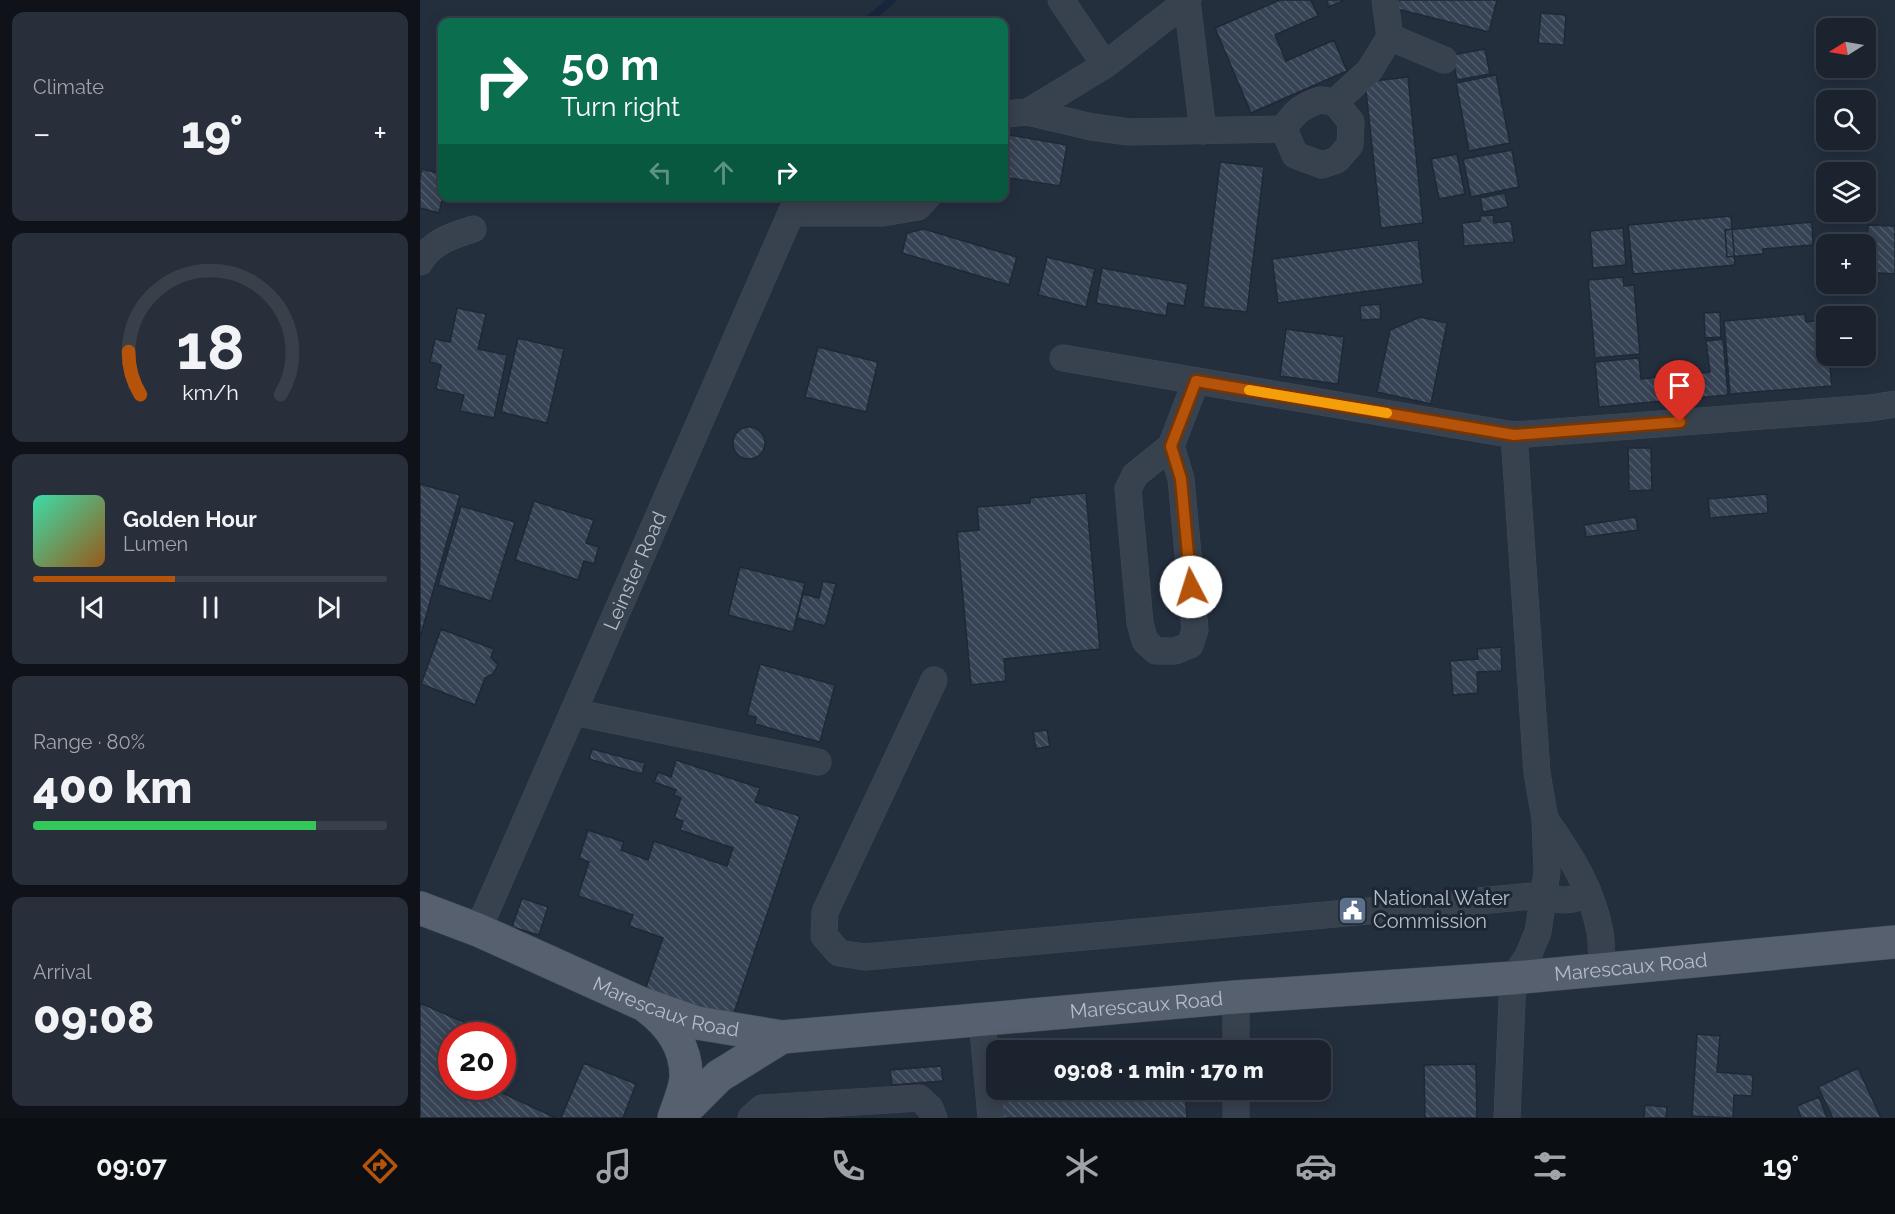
<!DOCTYPE html>
<html lang="en">
<head>
<meta charset="utf-8">
<style>
  body { margin:0; font-family:Raleway,sans-serif; background:#282f3a; color:#f1f3f6; height:100vh; display:flex; flex-direction:column; font-size:22px; white-space:nowrap }
  * { box-sizing:border-box; margin:0 }
  p { font-size:20px; color:#a0a4aa }
  .icon { flex:none; width:33px; height:33px; fill:none; stroke:currentColor; stroke-width:2; stroke-linecap:round; stroke-linejoin:round }
  .map { position:relative; flex:1; overflow:hidden }
  .panel { display:flex; flex-direction:column; gap:12px; padding:12px; background:#0f1319; width:420px }
  .panel>* { flex:none }
  .banner { position:absolute; left:18px; top:18px; width:570px; height:183px; border-radius:12px; box-shadow:0 3px 15px #0003,0 0 0 2px #39404a; background:#0b6e4f; color:#fff; overflow:hidden }
  .needle { width:39px; rotate:259deg }
  .controls { position:absolute; left:1396px; top:18px; display:grid; gap:12px }
  .controls a { display:grid; place-items:center; width:60px; height:60px; border-radius:12px; background:#1b232e; box-shadow:0 3px 15px #0003,0 0 0 2px #39404a; font-size:30px }
  .speed { position:absolute; left:18px; top:1022px; display:flex; gap:12px; font-size:30px; font-weight:700; text-align:center }
  .speed>* { display:grid; place-content:center; width:78px; height:78px; border-radius:50%; background:#1b232e; box-shadow:0 3px 15px #0003,0 0 0 2px #39404a; line-height:1 }
  .speed .limit { border:9px solid #d22; background:#fff; color:#111 }
  .pin { position:absolute; display:grid; place-items:center; width:51px; height:51px; color:#fff; margin:-62px -26px; border-radius:50% 50% 50% 0; rotate:-45deg; box-shadow:0 0 6px #0007 }
  .pin .icon { rotate:45deg }
  .me { position:absolute; width:66px; margin:-33px; rotate:355deg; stroke-linejoin:round; filter:drop-shadow(0 0 4px #0008) }
  .turn { display:flex; align-items:center; gap:21px; height:126px; padding:0 24px; font-size:27px }
  .turn .icon { width:78px; height:78px; stroke-width:2.5 }
  .turn b { display:block; font-size:42px; line-height:51px }
  .lanes { display:flex; align-items:center; height:57px; padding:0 24px; background:#0003; justify-content:center; gap:30px; direction:ltr }
  .lanes .off { opacity:.35 }
  .big { font-size:45px; font-weight:800; line-height:1.1 }
  .panel .widget { flex:1; display:flex; flex-direction:column; justify-content:center; gap:9px; min-width:0; padding:0 21px; border-radius:12px; background:#282f3a }
  .panel .dial { align-items:center; gap:0 }
  .dial svg { height:156px; overflow:visible; fill:none; stroke:#39404a; stroke-width:7; stroke-linecap:round; text-anchor:middle }
  .dial text { fill:#f1f3f6; stroke:none }
  .song { display:flex; align-items:center; gap:18px }
  .cover { width:72px; height:72px; border-radius:9px; background:linear-gradient(135deg,hsl(160 70% 55%),hsl(30 70% 35%)) }
  .played { height:6px; border-radius:3px; background:linear-gradient(90deg,#b45309 40%,#39404a 40%) }
  .keys { display:flex; justify-content:space-around; direction:ltr }
  .heat { display:flex; justify-content:space-between; align-items:center; font-size:33px; direction:ltr }
  .charge { height:9px; border-radius:4px; background:linear-gradient(90deg,#34c759 80%,#39404a 0) }
  .trip { position:absolute; left:566px; top:1040px; width:345px; height:60px; border-radius:12px; background:#1b232e; box-shadow:0 3px 15px #0003,0 0 0 2px #39404a; font-weight:800; line-height:60px; text-align:center }
  .tabs { display:flex; height:96px; justify-content:space-around; align-items:center; background:#0b0e12; color:#a0a4aa }
  .tabs .icon { width:42px; height:42px }
  .tabs .current { color:#b45309 }
  .tabs b { font-size:27px; color:#f1f3f6 }
  main { display:flex; flex:1; min-height:0 }
  .map>svg:first-child { display:block }
  .lines { fill:none; stroke-linecap:round; stroke-linejoin:round }
  .stream { stroke:#17263c; stroke-width:8 }
  .building { fill:url(#building-back-hatch); stroke:#1f2835; stroke-width:1.5 }
  .minor-casing { stroke:#414a57; stroke-width:27 }
  .major-casing { stroke:#414a57; stroke-width:34 }
  .minor { stroke:#38414e; stroke-width:26 }
  .major { stroke:#56606e; stroke-width:33 }
  .route-casing { stroke:#753606; stroke-width:15 }
  .route { stroke:#b45309; stroke-width:10 }
  .slow { stroke:#f59e0b; stroke-width:10 }
  .labels { text-anchor:middle; stroke-width:6; stroke-linejoin:round; paint-order:stroke }
  .street-label { font-size:20px; fill:#b4bcc9; stroke:#1d2633 }
  .poi-label { font-size:20px; fill:#b4bcc9; stroke:#1d2633; text-anchor:start }
</style>
</head>
<body>
<main>
<section class="panel">
<div class="widget"><p>Climate</p>
<div class="heat"><a>−</a><b class="big">19°</b><a>+</a></div>
</div>
<div class="widget dial"><svg viewBox="0 0 100 80">
<path d="M14 69A42 42 0 1 1 86 69"/>
<path d="M14 69A42 42 0 0 1 8 47" stroke="#b45309"/>
<text x="50" y="56" font-size="32" font-weight="700">18</text>
<text x="50" y="72" font-size="11">km/h</text>
</svg></div>
<div class="widget">
<div class="song"><i class="cover"></i><div><b>Golden Hour</b><p>Lumen</p></div></div>
<div class="played"></div>
<div class="keys"><svg class="icon" aria-label="previous" viewBox="0 0 24 24"><path d="M18 5L8 12l10 7zM5 5v14"/></svg><svg class="icon" aria-label="pause" viewBox="0 0 24 24"><path d="M8 5v14M16 5v14"/></svg><svg class="icon" aria-label="next" viewBox="0 0 24 24"><path d="M6 5l10 7-10 7zM19 5v14"/></svg></div>
</div>
<div class="widget"><p>Range · 80%</p><b class="big">400 km</b><div class="charge"></div></div>
<div class="widget"><p>Arrival</p><b class="big">09:08</b></div>
</section>
<div class="map">
<svg width="1475" height="1118" viewBox="0 0 1475 1118">
  <defs>
    <pattern id="building-back-hatch" width="6" height="6" patternUnits="userSpaceOnUse" patternTransform="scale(1.5)"><rect width="6" height="6" fill="#364354"/><path d="M-1 5l2 2M0 0l6 6M5-1l2 2" fill="none" stroke="#515c6b"/></pattern>
  </defs>
  <rect width="100%" height="100%" fill="#242f3e"/>
  <g class="lines">
    <path class="stream" d="M 446,22 L 472,0"/>
  </g>
  <path class="building" d="M 860,0 L 891,0 L 898,16 L 855,35 L 866,61 L 914,40 L 927,71 L 831,113 L 795,28 Z
    M 906,0 L 925,0 L 909,7 Z
    M 979,0 L 1077,0 L 1069,32 L 977,9 Z
    M 1121,13 L 1146,15 L 1144,45 L 1118,43 Z
    M 1065,49 L 1070,74 L 1037,80 L 1032,55 Z
    M 1076,75 L 1090,143 L 1049,151 L 1036,83 Z
    M 988,77 L 1003,223 L 961,228 L 945,82 Z
    M 584,134 L 647,145 L 640,186 L 584,177 Z
    M 1092,150 L 1099,187 L 1051,197 L 1043,159 Z
    M 1037,154 L 1045,194 L 1019,199 L 1011,159 Z
    M 800,162 L 844,167 L 827,312 L 783,307 Z
    M 2,169 L 22,174 L 23,196 L 19,213 L 0,208 L 0,177 Z
    M 1085,193 L 1088,207 L 1063,212 L 1060,198 Z
    M 1073,215 L 1074,223 L 1091,221 L 1094,242 L 1044,246 L 1042,223 L 1060,221 L 1060,216 Z
    M 1311,216 L 1315,265 L 1213,274 L 1208,225 Z
    M 1392,222 L 1393,245 L 1343,249 L 1343,254 L 1307,257 L 1305,230 Z
    M 1448,225 L 1475,226 L 1475,274 L 1446,272 Z
    M 1203,228 L 1206,265 L 1173,268 L 1170,231 Z
    M 504,229 L 597,257 L 589,285 L 482,253 L 487,233 Z
    M 998,240 L 1003,284 L 858,303 L 852,259 Z
    M 627,257 L 675,269 L 666,307 L 618,295 Z
    M 682,268 L 768,284 L 764,306 L 748,303 L 746,316 L 676,303 Z
    M 1203,277 L 1204,286 L 1214,285 L 1220,354 L 1175,358 L 1168,280 Z
    M 960,304 L 961,319 L 941,320 L 940,306 Z
    M 37,308 L 66,314 L 58,349 L 87,355 L 74,418 L 40,411 L 44,395 L 16,389 L 21,365 L 10,362 L 15,339 L 30,342 Z
    M 1300,312 L 1301,337 L 1285,338 L 1284,313 Z
    M 1385,314 L 1386,322 L 1406,320 L 1407,356 L 1409,356 L 1412,386 L 1310,394 L 1304,321 Z
    M 1000,317 L 1027,323 L 1011,404 L 957,392 L 970,330 Z
    M 866,329 L 924,337 L 918,384 L 860,376 Z
    M 98,338 L 144,349 L 127,423 L 81,412 Z
    M 1303,339 L 1308,395 L 1179,407 L 1175,362 L 1219,358 L 1221,379 L 1290,372 L 1286,341 Z
    M 398,347 L 458,362 L 446,412 L 385,397 Z
    M313 443a16 16 0 1 1 32 0a16 16 0 1 1-32 0Z
    M 1208,448 L 1231,448 L 1232,490 L 1209,491 Z
    M 0,484 L 40,495 L 0,638 Z
    M 666,493 L 680,649 L 584,659 L 586,681 L 551,685 L 537,532 L 559,530 L 557,507 L 610,503 L 610,498 Z
    M 1347,494 L 1348,513 L 1290,518 L 1288,499 Z
    M 114,501 L 174,520 L 166,543 L 179,547 L 174,564 L 164,561 L 158,580 L 95,560 Z
    M 41,506 L 95,522 L 71,601 L 18,585 Z
    M 1216,517 L 1218,530 L 1166,537 L 1164,525 Z
    M 320,567 L 385,583 L 373,632 L 308,615 Z
    M 403,581 L 416,584 L 405,626 L 377,618 L 383,594 L 399,598 Z
    M 21,629 L 74,649 L 71,657 L 78,665 L 73,674 L 65,678 L 55,705 L 1,684 Z
    M 1081,647 L 1082,671 L 1057,672 L 1058,693 L 1033,695 L 1030,661 L 1058,659 L 1057,649 Z
    M 340,664 L 415,685 L 400,742 L 335,724 L 336,717 L 327,715 Z
    M 627,730 L 630,746 L 616,749 L 613,732 Z
    M 172,749 L 225,763 L 222,774 L 169,759 Z
    M 256,760 L 340,788 L 335,802 L 380,816 L 311,1022 L 224,993 L 243,938 L 209,926 L 213,915 L 158,896 L 169,862 L 159,858 L 168,830 L 204,842 L 201,850 L 228,860 L 234,841 L 307,866 L 313,848 L 260,830 L 263,821 L 254,818 L 261,798 L 254,795 L 256,790 L 234,782 L 238,772 L 251,777 Z
    M 102,898 L 128,907 L 119,935 L 92,927 Z
    M 0,1003 L 73,1035 L 32,1035 L 32,1086 L 78,1086 L 76,1090 L 136,1118 L 0,1118 Z
    M 1277,1034 L 1300,1036 L 1297,1072 L 1333,1075 L 1332,1096 L 1314,1095 L 1313,1118 L 1272,1116 Z
    M 82,1039 L 96,1045 L 82,1075 Z
    M 164,1063 L 216,1084 L 203,1118 L 141,1118 Z
    M 1056,1064 L 1057,1118 L 1005,1118 L 1004,1065 Z
    M 521,1066 L 523,1081 L 472,1085 L 470,1070 Z
    M 1438,1068 L 1461,1118 L 1413,1118 L 1398,1087 Z
    M 576,1089 L 765,1089 L 767,1118 L 576,1118 Z
    M 1399,1097 L 1407,1118 L 1381,1118 L 1377,1106 Z
    M 1225,1105 L 1247,1107 L 1246,1118 L 1224,1118 Z"/>
  <g class="lines">
    <defs>
      <g id="minor">
        <path d="M 641,0 L 685,65"/>
        <path d="M 965,0 L 970,37 L 1024,60"/>
        <path d="M 767,1 L 783,131"/>
        <path d="M 900,100 L 915,102 L 931,122 L 930,145 L 917,160 L 902,165 L 875,155 L 864,129 C 873,113 882,106 900,100 Z"/>
        <path d="M 915,102 L 949,71 L 970,37"/>
        <path d="M 608,112 L 685,65 L 768,0"/>
        <path d="M 584,114 L 608,112 L 672,127 L 709,132 L 864,129"/>
        <path d="M 371,213 L 463,213 L 498,207 L 508,196"/>
        <path d="M 0,262 C 12,242 31,236 53,229"/>
        <path d="M 643,358 L 1094,435 L 1450,408 L 1475,404"/>
        <path d="M 751,446 L 761,479 L 775,630 L 770,645 L 755,651 L 736,651 L 725,641 L 720,623 L 708,489 L 715,475 L 751,446 L 776,381"/>
        <path d="M 514,680 L 405,912 L 404,936 L 419,953 L 445,957 L 1124,895 C 1140,902 1153,902 1168,892"/>
        <path d="M 153,712 L 398,762"/>
        <path d="M 1125,819 C 1150,854 1172,889 1180,932 C 1182,944 1181,957 1182,969"/>
        <path id="s1" d="M 58,930 L 371,213 L 381,196"/>
        <path d="M 562,1019 L 571,1118"/>
        <path d="M 816,1050 L 816,997"/>
        <path d="M 331,1118 L 342,1108 L 499,1098 L 510,1108 L 514,1118"/>
        <path d="M 816,1118 L 816,1089"/>
        <path d="M 1087,1118 L 1093,978 L 1108,956 L 1118,932 L 1127,872 L 1125,819 L 1117,773 L 1094,435"/>
      </g>
      <g id="major">
        <path id="s2" d="M 0,908 L 58,930 L 220,1003 L 277,1023 L 362,1037 L 816,997 L 1093,978 L 1475,942"/>
        <path d="M 227,1007 C 250,1024 267,1048 266,1078 C 265,1090 258,1106 254,1118"/>
        <path d="M 257,1118 L 299,1076 L 362,1037"/>
      </g>
    </defs>
    <use href="#minor" class="minor-casing"/>
    <use href="#major" class="major-casing"/>
    <use href="#minor" class="minor"/>
    <use href="#major" class="major"/>
  </g>
  <g class="lines">
    <defs>
      <path id="route" d="M 771,587 L 761,479 L 751,446 L 776,381 L 1094,435 L 1260,422"/>
    </defs>
    <use href="#route" class="route-casing"/>
    <use href="#route" class="route"/>
    <path class="slow" d="M 829,390 L 967,413"/>
  </g>
  <defs>
    <symbol id="civic-square" viewBox="-11 -11 22 22"><rect x="-9" y="-9" width="18" height="18" rx="4" fill="#5c6f8a" stroke="#1d2633"/><path d="M-.6-6.5H3V-4.5H.6V-3L4-1V1h2V6H-6V1h2V-1L-.6-3ZM-1.2 2.5V6h2.4V2.5Z" fill="#fff"/></symbol>
  </defs>
  <g fill-rule="evenodd">
    <use href="#civic-square" x="916" y="894" width="33" height="33"/>
  </g>
  <g class="labels">
    <g class="street-label">
      <text dy="7" stroke="none"><textPath href="#s1" startOffset="392">Leinster Road</textPath></text>
      <text dy="7" stroke="none"><textPath href="#s2" startOffset="1238">Marescaux Road</textPath></text>
      <text dy="7" stroke="none"><textPath href="#s2" startOffset="266">Marescaux Road</textPath></text>
      <text dy="7" stroke="none"><textPath href="#s2" startOffset="752">Marescaux Road</textPath></text>
    </g>
    <g class="poi-label">
      <text x="953" y="905">National Water<tspan x="953" dy="23">Commission</tspan></text>
    </g>
  </g>
</svg>
<div class="controls">
<a><svg class="needle" viewBox="-14 -14 28 28"><path d="M0-13l5 13h-10z" fill="#e53935"/><path d="M0 13l5-13h-10z" fill="#a0a4aa"/></svg></a>
<a><svg class="icon" aria-label="search" viewBox="0 0 24 24"><circle cx="10" cy="10" r="6"/><path d="M15 15l6 6"/></svg></a>
<a><svg class="icon" aria-label="layers" viewBox="0 0 24 24"><path d="M12 4l9 5-9 5-9-5zM3 14l9 5 9-5"/></svg></a>
<a>+</a>
<a>−</a>
</div>
<div class="speed"><div class="limit">20</div></div>
<div class="pin" style="left:1260px;top:422px;background:#d93025"><svg class="icon" aria-label="arrive" viewBox="0 0 24 24"><path d="M6 21V4h12l-3 4 3 4H6"/></svg></div>
<svg class="me" style="left:771px;top:587px" viewBox="-20 -20 40 40"><circle r="19" fill="#fff"/><path d="M0-13L10 11 0 6-10 11z" fill="#b45309"/></svg>
<div class="trip">09:08 · 1 min · 170 m</div>
<div class="banner">
<div class="turn"><svg class="icon" aria-label="right" viewBox="0 0 24 24"><path d="M7 20v-9h11M14 6l5 5-5 5"/></svg><div><b>50 m</b>Turn right</div></div>
<div class="lanes"><svg class="icon off" aria-label="left" viewBox="0 0 24 24"><path d="M17 20v-9H6M10 6l-5 5 5 5"/></svg><svg class="icon off" aria-label="ahead" viewBox="0 0 24 24"><path d="M12 20V5M6 11l6-6 6 6"/></svg><svg class="icon" aria-label="right" viewBox="0 0 24 24"><path d="M7 20v-9h11M14 6l5 5-5 5"/></svg></div>
</div>
</div>
</main>
<nav class="tabs">
<b>09:07</b>
<svg class="icon current" aria-label="directions" viewBox="0 0 24 24"><path d="M12 3l9 9-9 9-9-9zM9 14v-3h6M13 9l2 2-2 2"/></svg>
<svg class="icon" aria-label="music" viewBox="0 0 24 24"><path d="M9 18V5l10-2v13"/><circle cx="6" cy="18" r="3"/><circle cx="16" cy="16" r="3"/></svg>
<svg class="icon" aria-label="phone" viewBox="0 0 24 24"><path d="M5 4h4l2 5-3 2q2 4 5 5l2-3 5 2v4C11 20 4 13 5 4z"/></svg>
<svg class="icon" aria-label="climate" viewBox="0 0 24 24"><path d="M12 3v18M4 7l16 10M4 17L20 7"/></svg>
<svg class="icon" aria-label="car" viewBox="0 0 24 24"><path d="M5 17H2v-5l4-1 3-4h7l3 4 3 1v5h-3M9 17h6M6 11h13"/><circle cx="7" cy="17" r="2"/><circle cx="17" cy="17" r="2"/></svg>
<svg class="icon" aria-label="filters" viewBox="0 0 24 24"><path d="M4 7h16M4 17h16"/><circle cx="9" cy="7" r="2"/><circle cx="15" cy="17" r="2"/></svg>
<b>19°</b>
</nav>
</body>
</html>
